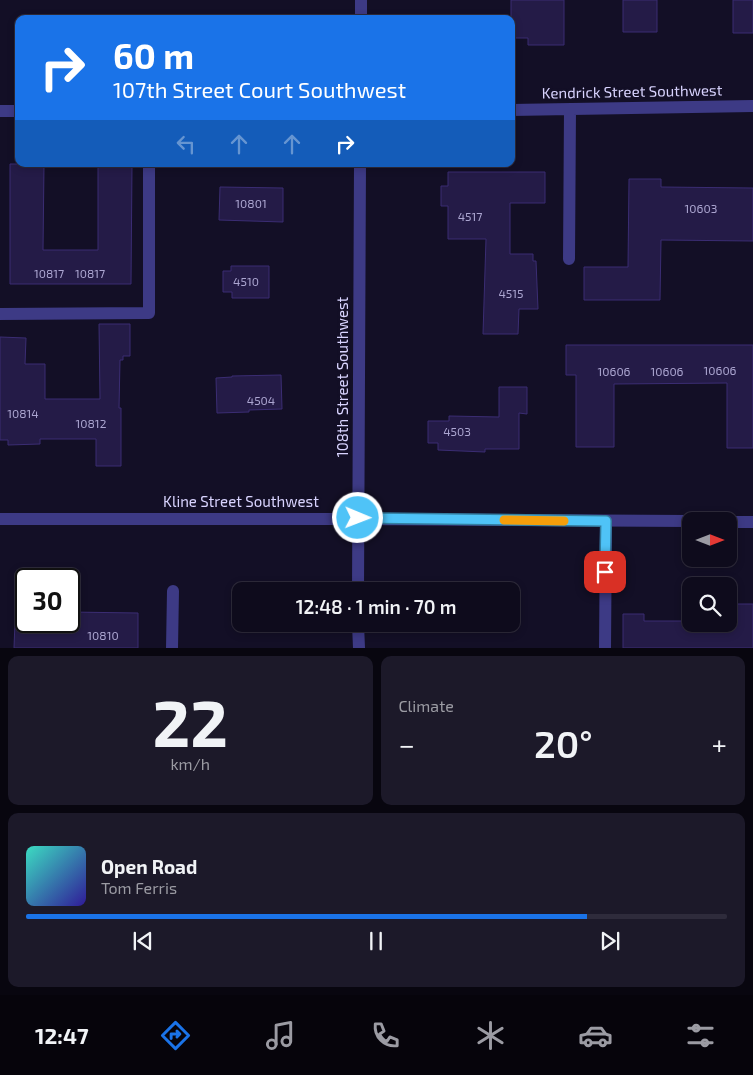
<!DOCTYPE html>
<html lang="en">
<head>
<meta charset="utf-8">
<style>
  body { margin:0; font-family:"Exo 2",sans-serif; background:#1c1929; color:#f1f3f6; height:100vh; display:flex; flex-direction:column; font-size:19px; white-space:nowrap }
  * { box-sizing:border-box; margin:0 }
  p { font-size:16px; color:#9b9ba3 }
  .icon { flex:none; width:28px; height:28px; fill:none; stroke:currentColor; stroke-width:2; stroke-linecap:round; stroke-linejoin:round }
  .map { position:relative; height:648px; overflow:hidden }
  .panel { display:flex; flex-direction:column; gap:8px; padding:8px; background:#08060f; flex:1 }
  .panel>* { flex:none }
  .banner { position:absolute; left:15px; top:15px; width:500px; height:152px; border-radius:10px; box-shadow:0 2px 8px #0003,0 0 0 1px #2e2b3b; background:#1a73e8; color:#fff; overflow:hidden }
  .needle { width:32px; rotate:90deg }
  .controls { position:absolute; left:682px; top:512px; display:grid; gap:10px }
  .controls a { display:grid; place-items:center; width:55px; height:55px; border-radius:10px; background:#0e0b1c; box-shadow:0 2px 8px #0003,0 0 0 1px #2e2b3b; font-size:25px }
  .speed { position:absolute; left:15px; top:568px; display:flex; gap:10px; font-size:25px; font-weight:700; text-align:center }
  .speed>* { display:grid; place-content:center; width:65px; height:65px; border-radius:50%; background:#0e0b1c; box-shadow:0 2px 8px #0003,0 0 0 1px #2e2b3b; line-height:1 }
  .speed .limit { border:2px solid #111; border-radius:8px; background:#fff; color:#111 }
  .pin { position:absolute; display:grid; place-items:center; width:42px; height:42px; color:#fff; margin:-21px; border-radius:10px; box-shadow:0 2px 8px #0006 }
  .me { position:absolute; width:55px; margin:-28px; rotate:91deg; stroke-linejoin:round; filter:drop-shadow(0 0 4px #0008) }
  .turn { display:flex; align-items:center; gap:18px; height:105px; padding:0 15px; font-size:22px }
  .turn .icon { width:65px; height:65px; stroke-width:2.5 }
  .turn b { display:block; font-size:35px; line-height:42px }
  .lanes { display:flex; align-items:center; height:48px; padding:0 15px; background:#0003; justify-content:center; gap:25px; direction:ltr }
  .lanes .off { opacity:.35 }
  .big { font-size:38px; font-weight:600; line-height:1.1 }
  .panel .card { flex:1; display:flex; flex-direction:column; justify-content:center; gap:8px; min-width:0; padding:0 18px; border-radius:10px; background:#1c1929 }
  .panel .dial { align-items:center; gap:0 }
  .dial b { font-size:65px; line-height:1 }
  .song { display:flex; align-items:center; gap:15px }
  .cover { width:60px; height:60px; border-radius:8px; background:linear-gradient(135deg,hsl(170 70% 55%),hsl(250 70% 35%)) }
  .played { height:5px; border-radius:2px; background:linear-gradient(90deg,#1a73e8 80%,#2e2b3b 80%) }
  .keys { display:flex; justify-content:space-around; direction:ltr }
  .heat { display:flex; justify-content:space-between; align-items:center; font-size:28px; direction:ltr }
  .panel .tiles { flex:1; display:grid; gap:8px; grid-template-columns:1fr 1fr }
  .card:last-child { grid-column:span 2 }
  .trip { position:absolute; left:232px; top:582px; width:288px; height:50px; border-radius:10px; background:#0e0b1c; box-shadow:0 2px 8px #0003,0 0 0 1px #2e2b3b; font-weight:600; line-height:50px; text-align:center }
  .dock { display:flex; height:80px; justify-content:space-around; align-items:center; background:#06040b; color:#9b9ba3 }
  .dock .icon { width:35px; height:35px }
  .dock .on { color:#1a73e8 }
  .dock b { font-size:22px; color:#f1f3f6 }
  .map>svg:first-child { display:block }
  .building { fill:#241b47; stroke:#3b2d73 }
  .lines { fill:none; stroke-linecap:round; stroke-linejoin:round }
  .minor { stroke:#3d3a85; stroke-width:12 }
  .route-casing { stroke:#337fa1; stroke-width:12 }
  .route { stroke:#4fc3f7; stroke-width:9 }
  .slow { stroke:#f59e0b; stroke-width:9 }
  .labels { text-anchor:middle; stroke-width:5; stroke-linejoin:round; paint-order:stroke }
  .number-label { font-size:12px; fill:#aca6d1 }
  .street-label { font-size:15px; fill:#d9d4ff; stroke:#130f26 }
</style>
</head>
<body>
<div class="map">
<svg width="753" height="648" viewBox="0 0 753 648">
  <rect width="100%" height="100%" fill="#130f26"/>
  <path class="building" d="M 511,0 L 564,0 L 564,45 L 528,45 L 528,38 L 511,38 Z
    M 623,0 L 657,0 L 657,32 L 623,32 Z
    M 733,0 L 753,0 L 753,33 L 733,33 Z
    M 10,164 L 44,164 L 43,250 L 98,250 L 98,164 L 132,164 L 131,284 L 10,284 Z
    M 448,172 L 545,172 L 545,203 L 510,203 L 510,254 L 533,254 L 533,261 L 536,261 L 538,309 L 519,309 L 518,334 L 483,334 L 486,239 L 448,239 L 448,206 L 441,206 L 441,186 L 448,186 Z
    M 629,179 L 661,179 L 661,187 L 753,188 L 753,241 L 661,240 L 660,300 L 584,300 L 584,267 L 628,267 Z
    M 220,187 L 283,188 L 283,222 L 219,220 Z
    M 231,266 L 269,266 L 269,298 L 232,298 L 232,292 L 223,292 L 223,271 L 231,271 Z
    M 99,324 L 130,324 L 130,356 L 123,356 L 123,360 L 120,360 L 119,408 L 121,408 L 121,466 L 96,466 L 96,439 L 40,439 L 40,444 L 8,445 L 8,440 L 0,440 L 0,337 L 26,338 L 25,364 L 45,364 L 45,399 L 100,399 Z
    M 566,345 L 753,345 L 753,448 L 727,448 L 727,383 L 614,384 L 614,447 L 576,447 L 576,375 L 566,375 Z
    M 281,375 L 282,409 L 249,410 L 249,412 L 217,413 L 216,378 L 232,377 L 232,376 Z
    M 499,387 L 527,387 L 527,414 L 519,413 L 519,449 L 485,449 L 485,452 L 438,450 L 438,443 L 428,443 L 428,421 L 449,421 L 449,416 L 499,417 Z
    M 729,604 L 753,604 L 753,648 L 623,648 L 623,614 L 644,614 L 644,621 L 691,621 L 691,624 L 729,624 Z
    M 69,612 L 138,613 L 138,648 L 14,648 L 15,621 L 69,621 Z"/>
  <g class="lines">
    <path class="minor" d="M 361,0 L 361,19
      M 511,110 L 753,106
      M 0,111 L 19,111
      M 569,259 L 570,109
      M 0,314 L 149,313 L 149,164
      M 0,519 L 358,519 L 691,521
      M 729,522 L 753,522
      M 358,591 L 360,164
      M 358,624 L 359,648
      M 172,648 L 173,591
      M 605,648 L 606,521"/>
  </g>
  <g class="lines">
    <defs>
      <path id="route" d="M 358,518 L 606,521 L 605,572"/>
    </defs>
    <use href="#route" class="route-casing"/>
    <use href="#route" class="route"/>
    <path class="slow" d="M 504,520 L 564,521"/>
  </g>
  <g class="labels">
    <g class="number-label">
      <text x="251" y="208">10801</text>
      <text x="701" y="213">10603</text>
      <text x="470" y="221">4517</text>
      <text x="49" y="278">10817</text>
      <text x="90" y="278">10817</text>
      <text x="246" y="286">4510</text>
      <text x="511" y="298">4515</text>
      <text x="720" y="375">10606</text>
      <text x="614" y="376">10606</text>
      <text x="667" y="376">10606</text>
      <text x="261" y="405">4504</text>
      <text x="23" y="418">10814</text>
      <text x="91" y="428">10812</text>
      <text x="457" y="436">4503</text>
      <text x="103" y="640">10810</text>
    </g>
    <g class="street-label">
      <text transform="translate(632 92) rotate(-1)" y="5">Kendrick Street Southwest</text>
      <text transform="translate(343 377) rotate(-90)" y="5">108th Street Southwest</text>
      <text x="241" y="507">Kline Street Southwest</text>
    </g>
  </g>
</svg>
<div class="controls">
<a><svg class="needle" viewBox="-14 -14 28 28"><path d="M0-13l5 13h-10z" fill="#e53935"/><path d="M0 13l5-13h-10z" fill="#9b9ba3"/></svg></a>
<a><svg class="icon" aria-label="search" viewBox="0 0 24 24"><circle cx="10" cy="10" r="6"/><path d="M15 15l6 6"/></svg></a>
</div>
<div class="speed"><div class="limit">30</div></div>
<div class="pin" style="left:605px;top:572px;background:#d93025"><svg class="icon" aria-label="arrive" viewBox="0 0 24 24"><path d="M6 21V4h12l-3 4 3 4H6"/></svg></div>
<svg class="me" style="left:358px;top:518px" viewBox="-20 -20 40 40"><circle r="17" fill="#4fc3f7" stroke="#fff" stroke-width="3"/><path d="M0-11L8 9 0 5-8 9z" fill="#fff"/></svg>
<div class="trip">12:48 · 1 min · 70 m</div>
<div class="banner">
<div class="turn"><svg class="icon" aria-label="right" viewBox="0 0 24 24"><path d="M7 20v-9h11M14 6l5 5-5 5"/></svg><div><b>60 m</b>107th Street Court Southwest</div></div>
<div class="lanes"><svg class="icon off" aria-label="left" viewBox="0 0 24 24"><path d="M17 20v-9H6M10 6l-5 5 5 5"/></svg><svg class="icon off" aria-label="ahead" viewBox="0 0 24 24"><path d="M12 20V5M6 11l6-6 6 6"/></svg><svg class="icon off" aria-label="ahead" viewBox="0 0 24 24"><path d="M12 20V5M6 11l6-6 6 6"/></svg><svg class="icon" aria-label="right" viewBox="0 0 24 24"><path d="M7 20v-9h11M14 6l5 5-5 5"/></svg></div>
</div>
</div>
<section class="panel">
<div class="tiles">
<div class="card dial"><b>22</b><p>km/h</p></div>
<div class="card"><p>Climate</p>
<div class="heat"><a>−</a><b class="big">20°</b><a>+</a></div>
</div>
<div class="card">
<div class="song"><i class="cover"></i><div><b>Open Road</b><p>Tom Ferris</p></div></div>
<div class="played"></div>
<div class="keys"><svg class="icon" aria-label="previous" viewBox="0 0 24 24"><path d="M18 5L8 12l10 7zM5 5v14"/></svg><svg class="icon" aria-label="pause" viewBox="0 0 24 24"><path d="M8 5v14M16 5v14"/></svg><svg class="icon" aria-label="next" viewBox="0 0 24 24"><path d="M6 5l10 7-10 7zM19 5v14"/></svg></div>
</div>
</div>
</section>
<nav class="dock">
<b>12:47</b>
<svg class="icon on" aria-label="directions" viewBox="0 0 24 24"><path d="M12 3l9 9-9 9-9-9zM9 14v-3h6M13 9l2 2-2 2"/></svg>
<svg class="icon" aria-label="music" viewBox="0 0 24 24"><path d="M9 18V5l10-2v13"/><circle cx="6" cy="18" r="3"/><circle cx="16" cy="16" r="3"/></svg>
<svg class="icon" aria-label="phone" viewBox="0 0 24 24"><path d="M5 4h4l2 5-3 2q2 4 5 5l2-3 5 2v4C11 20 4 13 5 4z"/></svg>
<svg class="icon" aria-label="climate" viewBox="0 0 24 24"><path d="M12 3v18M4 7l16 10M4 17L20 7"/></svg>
<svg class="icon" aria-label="car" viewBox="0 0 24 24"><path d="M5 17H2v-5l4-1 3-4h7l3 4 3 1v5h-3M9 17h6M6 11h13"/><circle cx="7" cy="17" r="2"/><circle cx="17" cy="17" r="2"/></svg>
<svg class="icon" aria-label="filters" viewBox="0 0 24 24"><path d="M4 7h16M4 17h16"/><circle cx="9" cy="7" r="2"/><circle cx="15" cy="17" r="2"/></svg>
</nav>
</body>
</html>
